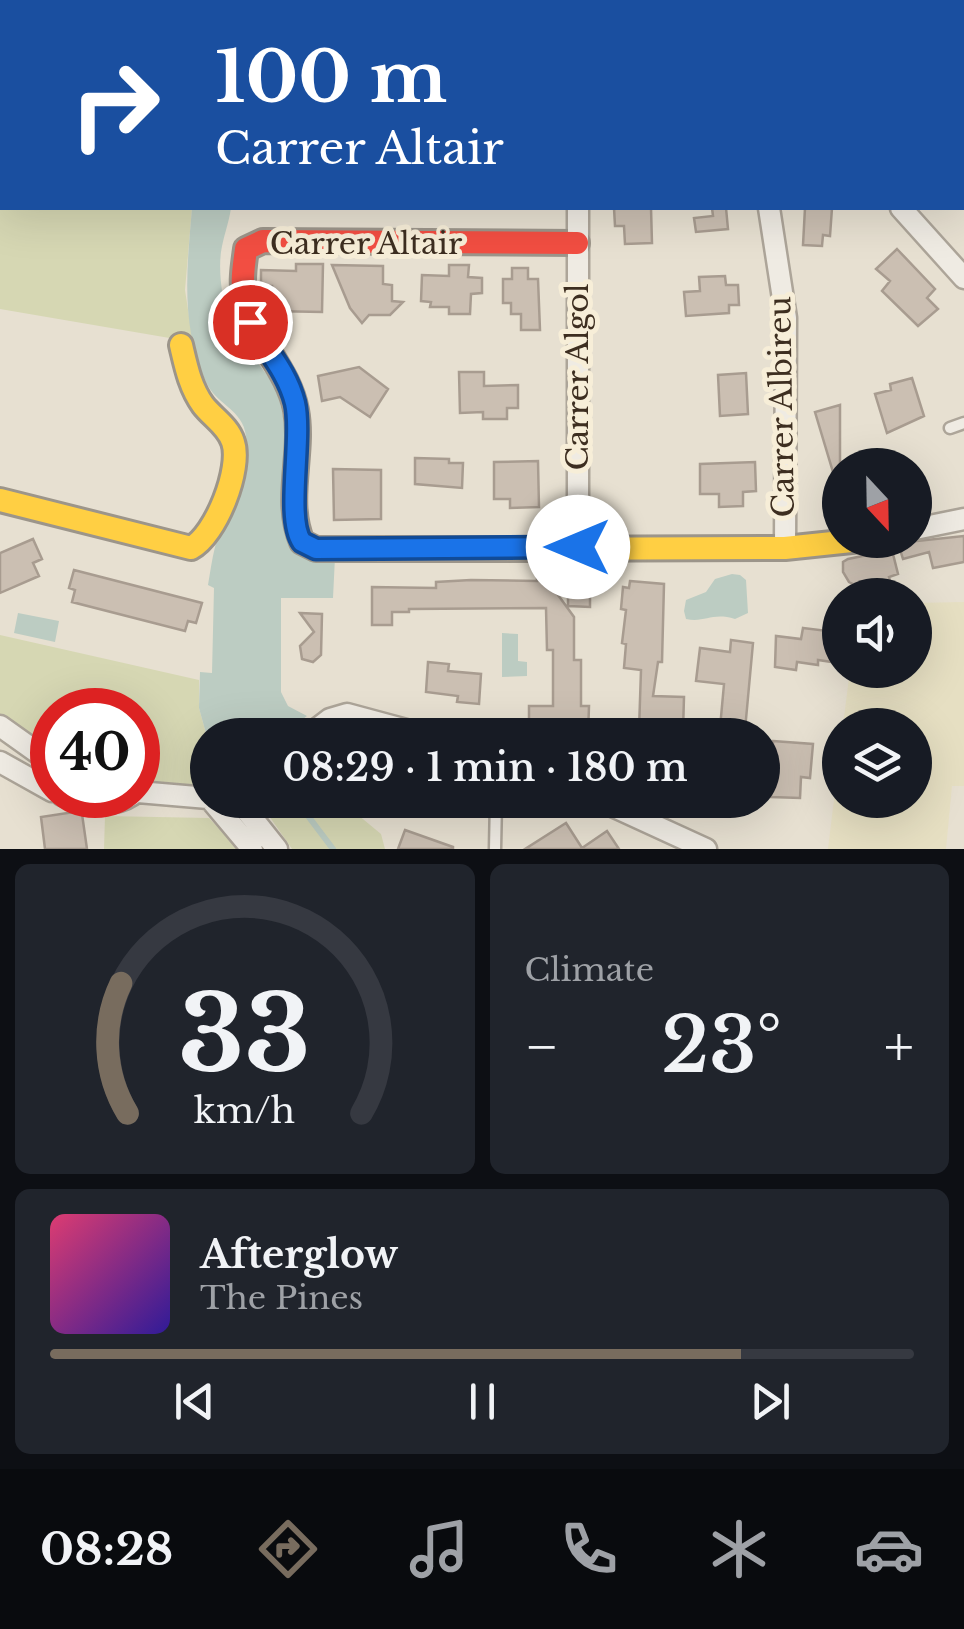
<!DOCTYPE html>
<html lang="en">
<head>
<meta charset="utf-8">
<style>
  body { margin:0; font-family:"Libre Baskerville",serif; background:#20242c; color:#f1f3f6; height:100vh; display:flex; flex-direction:column; font-size:38px; white-space:nowrap }
  * { box-sizing:border-box; margin:0 }
  p { font-size:32px; color:#9ea1a6 }
  .icon { flex:none; width:55px; height:55px; fill:none; stroke:currentColor; stroke-width:2; stroke-linecap:round; stroke-linejoin:round }
  .map { position:relative; height:849px; overflow:hidden }
  .panel { display:flex; flex-direction:column; gap:15px; padding:15px; background:#0d0f14; flex:1 }
  .panel>* { flex:none }
  .banner { position:absolute; left:0px; top:0px; width:965px; height:210px; box-shadow:0 10px 40px #0002; background:#1a4fa0; color:#fff; overflow:hidden }
  .needle { width:65px; rotate:158deg }
  .fabs { position:absolute; left:822px; top:448px; display:grid; gap:20px }
  .fabs a { display:grid; place-items:center; width:110px; height:110px; border-radius:50%; background:#171b24; box-shadow:0 10px 40px #0002; font-size:50px }
  .speed { position:absolute; left:30px; top:688px; display:flex; gap:20px; font-size:50px; font-weight:700; text-align:center }
  .speed>* { display:grid; place-content:center; width:130px; height:130px; border-radius:50%; background:#171b24; box-shadow:0 10px 40px #0002; line-height:1 }
  .speed .limit { border:15px solid #d22; background:#fff; color:#111 }
  .pin { position:absolute; display:grid; place-items:center; width:85px; height:85px; color:#fff; margin:-42px; border:5px solid #fff; border-radius:50%; box-shadow:0 2px 10px #0007 }
  .me { position:absolute; width:110px; margin:-55px; rotate:270deg; stroke-linejoin:round; filter:drop-shadow(0 0 8px #0008) }
  .turn { display:flex; align-items:center; gap:35px; height:210px; padding:0 50px; font-size:45px }
  .turn .icon { width:130px; height:130px; stroke-width:2.5 }
  .turn b { display:block; font-size:70px; line-height:85px }
  .big { font-size:75px; font-weight:600; line-height:1.1 }
  .panel .card { flex:1; display:flex; flex-direction:column; justify-content:center; gap:15px; min-width:0; padding:0 35px; border-radius:15px; background:#20242c }
  .panel .dial { align-items:center; gap:0 }
  .dial svg { height:260px; overflow:visible; fill:none; stroke:#363941; stroke-width:7; stroke-linecap:round; text-anchor:middle }
  .dial text { fill:#f1f3f6; stroke:none }
  .song { display:flex; align-items:center; gap:30px }
  .cover { width:120px; height:120px; border-radius:15px; background:linear-gradient(135deg,hsl(340 70% 55%),hsl(250 70% 35%)) }
  .played { height:10px; border-radius:5px; background:linear-gradient(90deg,#786c5e 80%,#363941 80%) }
  .keys { display:flex; justify-content:space-around; direction:ltr }
  .heat { display:flex; justify-content:space-between; align-items:center; font-size:55px; direction:ltr }
  .panel .tiles { flex:1; display:grid; gap:15px; grid-template-columns:1fr 1fr }
  .card:last-child { grid-column:span 2 }
  .trip { position:absolute; left:190px; top:718px; width:590px; height:100px; border-radius:50px; background:#171b24; box-shadow:0 10px 40px #0002; font-weight:600; line-height:100px; text-align:center }
  .tab-bar { display:flex; height:160px; justify-content:space-around; align-items:center; background:#090b0e; color:#9ea1a6 }
  .tab-bar .icon { width:70px; height:70px }
  .tab-bar .active { color:#786c5e }
  .tab-bar b { font-size:45px; color:#f1f3f6 }
  .map>svg:first-child { display:block }
  .farmland { fill:#e6dfc2 }
  .green { fill:#d6d7b3 }
  .water { fill:#bcccc2 }
  .lines { fill:none; stroke-linecap:round; stroke-linejoin:round }
  .stream { stroke:#bcccc2; stroke-width:6 }
  .building { fill:#cbbfb2; stroke:#a89c90; stroke-width:2.5 }
  .lane-casing { stroke:#ada599; stroke-width:15 }
  .street-casing { stroke:#ada599; stroke-width:25 }
  .slow-casing { stroke:#9c958a; stroke-width:28 }
  .jam-casing { stroke:#9c958a; stroke-width:28 }
  .lane { stroke:#efebe3; stroke-width:10 }
  .street { stroke:#efebe3; stroke-width:20 }
  .slow { stroke:#ffcf43; stroke-width:22 }
  .jam { stroke:#f24e42; stroke-width:22 }
  .route-casing { stroke:#114b97; stroke-width:25 }
  .route { stroke:#1a73e8; stroke-width:18 }
  .labels { text-anchor:middle; stroke-width:10; stroke-linejoin:round; paint-order:stroke }
  .street-label { font-size:30px; fill:#3d2e20; stroke:#f7eed8 }
</style>
</head>
<body>
<div class="map">
<svg width="964" height="849" viewBox="0 0 964 849">
  <rect width="100%" height="100%" fill="#e7e0d1"/>
  <path class="farmland" d="M 964,602 L 964,786 L 952,786 L 946,849 L 828,849 L 840,750 L 840,800 L 915,800 L 915,725 L 843,725 L 850,670 L 915,670 L 915,603 Z"/>
  <path class="green" d="M 0,158 L 2,208 L 192,208 L 185,290 L 193,342 L 0,309 Z
    M 0,635 L 199,680 L 199,708 L 207,737 L 207,785 L 170,786 L 138,783 L 138,710 L 52,710 L 52,750 L 0,714 Z
    M 258,800 L 340,800 L 381,834 L 385,849 L 292,849 Z
    M 105,816 L 209,818 L 238,849 L 104,849 Z"/>
  <path class="water" d="M 192,208 L 231,208 C 229,223 223,237 221,252 C 218,274 223,308 232,328 C 243,351 266,367 276,391 C 292,432 285,485 285,528 L 335,557 L 333,598 L 281,598 L 281,692 L 288,706 L 307,716 L 282,735 L 207,737 L 199,708 L 200,672 L 212,673 L 214,588 L 208,585 C 210,573 212,559 215,547 C 224,515 249,468 246,436 C 243,409 216,405 206,382 C 180,326 187,267 192,208 Z
    M 732,574 L 740,575 L 746,580 L 748,613 L 735,619 C 712,612 705,623 686,619 L 684,611 L 686,600 L 706,592 L 715,579 Z
    M 18,613 L 59,621 L 55,642 L 14,633 Z
    M 502,633 L 518,634 L 518,661 L 527,662 L 527,676 L 502,677 Z"/>
  <g class="lines">
    <path class="stream" d="M 296,800 L 333,849"/>
  </g>
  <path class="building" d="M 614,208 L 651,208 L 652,243 L 625,244 L 624,226 L 615,226 Z
    M 712,208 L 726,208 L 728,229 L 696,232 L 694,218 L 713,216 Z
    M 805,208 L 832,208 L 830,236 L 823,235 L 822,246 L 803,245 Z
    M 897,249 L 935,289 L 927,298 L 938,309 L 918,326 L 882,291 L 890,281 L 876,269 Z
    M 296,264 L 323,264 L 322,312 L 271,311 L 272,286 L 261,286 L 261,270 L 296,271 Z
    M 332,265 L 383,266 L 383,284 L 392,285 L 392,301 L 403,302 L 390,315 L 369,315 L 362,323 L 350,308 Z
    M 449,265 L 469,265 L 468,277 L 482,278 L 482,293 L 471,294 L 470,314 L 449,314 L 449,307 L 430,307 L 431,302 L 421,301 L 422,275 L 449,276 Z
    M 512,268 L 528,268 L 528,279 L 538,279 L 540,330 L 521,330 L 521,314 L 511,314 L 511,303 L 503,303 L 503,279 L 512,279 Z
    M 725,276 L 726,285 L 738,285 L 739,305 L 729,305 L 729,313 L 686,316 L 684,292 L 700,291 L 699,277 Z
    M 359,367 L 388,389 L 370,417 L 340,397 L 322,401 L 318,376 Z
    M 459,372 L 484,372 L 484,386 L 518,385 L 518,408 L 507,408 L 507,419 L 483,419 L 483,412 L 460,413 Z
    M 746,373 L 748,414 L 720,416 L 718,375 Z
    M 912,378 L 924,416 L 887,433 L 875,394 L 891,390 L 890,384 Z
    M 840,405 L 840,482 L 836,482 L 815,412 Z
    M 415,458 L 449,459 L 449,463 L 463,463 L 462,488 L 415,484 Z
    M 538,461 L 539,507 L 510,508 L 510,499 L 494,499 L 494,462 Z
    M 755,462 L 756,491 L 743,492 L 743,506 L 719,507 L 719,494 L 700,494 L 700,464 Z
    M 333,469 L 381,470 L 381,519 L 334,520 Z
    M 964,536 L 964,562 L 933,568 L 929,552 L 903,559 L 898,543 Z
    M 33,539 L 42,559 L 33,563 L 39,576 L 0,593 L 0,553 Z
    M 892,550 L 898,574 L 889,577 L 890,581 L 857,586 L 849,582 L 843,572 L 843,562 L 848,559 Z
    M 537,566 L 574,617 L 574,660 L 581,660 L 581,706 L 589,706 L 588,735 L 529,735 L 529,706 L 553,706 L 553,650 L 547,650 L 546,608 L 409,609 L 409,612 L 392,612 L 392,625 L 372,625 L 372,587 L 436,588 L 436,582 L 471,580 L 537,581 Z
    M 568,566 L 579,579 L 590,579 L 590,607 L 568,606 Z
    M 74,570 L 202,603 L 196,623 L 188,621 L 185,631 L 72,602 L 75,590 L 69,588 Z
    M 630,581 L 664,584 L 662,662 L 658,662 L 653,696 L 684,697 L 683,731 L 639,730 L 641,670 L 624,668 L 626,644 L 622,643 L 626,610 L 621,609 L 623,587 L 629,588 Z
    M 300,613 L 322,614 L 321,655 L 313,662 L 302,659 L 300,646 L 314,632 Z
    M 803,628 L 836,632 L 832,662 L 818,660 L 818,665 L 797,662 L 796,670 L 775,667 L 776,636 L 801,639 Z
    M 731,640 L 753,643 L 745,730 L 720,728 L 724,684 L 696,681 L 700,648 L 730,652 Z
    M 428,662 L 449,664 L 448,671 L 481,674 L 479,704 L 457,702 L 458,696 L 426,692 Z
    M 773,741 L 813,744 L 810,778 L 801,777 L 800,798 L 771,797 Z
    M 74,812 L 82,814 L 87,849 L 45,849 L 41,817 Z
    M 566,823 L 582,848 L 607,831 L 619,849 L 525,849 Z
    M 405,830 L 453,847 L 453,849 L 398,849 Z"/>
  <g class="lines">
    <defs>
      <path id="lane" d="M 962,42 L 964,40
        M 950,428 L 964,423
        M 495,849 L 496,800"/>
      <path id="street" d="M 357,0 L 357,2
        M 730,0 L 732,2
        M 0,151 L 2,151
        M 578,208 L 578,547
        M 769,208 L 786,318 L 785,548
        M 901,208 L 964,278
        M 915,529 L 964,519
        M 0,726 L 52,763
        M 309,735 L 330,719 L 347,714 L 425,735
        M 0,762 L 52,791
        M 138,792 L 208,798
        M 62,795 C 86,802 111,809 132,795
        M 211,800 L 252,849
        M 238,800 L 277,849
        M 599,800 L 706,849"/>
      <path id="slow" d="M 0,500 L 191,548 C 216,535 242,468 233,442 C 228,426 212,417 203,405 C 190,387 186,366 181,345
        M 506,549 L 785,548 L 861,540"/>
      <path id="jam" d="M 506,549 L 316,549 L 302,542 C 284,500 304,453 296,410 C 288,367 251,338 244,296 C 241,280 244,265 246,249 L 263,241 L 577,243"/>
    </defs>
    <use href="#lane" class="lane-casing"/>
    <use href="#street" class="street-casing"/>
    <use href="#slow" class="slow-casing"/>
    <use href="#jam" class="jam-casing"/>
    <use href="#lane" class="lane"/>
    <use href="#street" class="street"/>
    <use href="#slow" class="slow"/>
    <use href="#jam" class="jam"/>
  </g>
  <g class="lines">
    <defs>
      <path id="route" d="M 250,322 C 266,350 287,371 295,403 C 303,438 285,518 302,542 L 316,549 L 578,547"/>
    </defs>
    <use href="#route" class="route-casing"/>
    <use href="#route" class="route"/>
  </g>
  <g class="labels">
    <g class="street-label">
      <text x="366" y="254">Carrer Altair</text>
      <text transform="translate(578 377) rotate(-90)" y="10">Carrer Algol</text>
      <text transform="translate(782 407) rotate(-91)" y="10">Carrer Albireu</text>
    </g>
  </g>
</svg>
<div class="fabs">
<a><svg class="needle" viewBox="-14 -14 28 28"><path d="M0-13l5 13h-10z" fill="#e53935"/><path d="M0 13l5-13h-10z" fill="#9ea1a6"/></svg></a>
<a><svg class="icon" aria-label="sound" viewBox="0 0 24 24"><path d="M4 9h4l5-4v14l-5-4H4zM17 9q2 3 0 6"/></svg></a>
<a><svg class="icon" aria-label="layers" viewBox="0 0 24 24"><path d="M12 4l9 5-9 5-9-5zM3 14l9 5 9-5"/></svg></a>
</div>
<div class="speed"><div class="limit">40</div></div>
<div class="pin" style="left:250px;top:322px;background:#d93025"><svg class="icon" aria-label="arrive" viewBox="0 0 24 24"><path d="M6 21V4h12l-3 4 3 4H6"/></svg></div>
<svg class="me" style="left:578px;top:547px" viewBox="-20 -20 40 40"><circle r="19" fill="#fff"/><path d="M0-13L10 11 0 6-10 11z" fill="#1a73e8"/></svg>
<div class="trip">08:29 · 1 min · 180 m</div>
<div class="banner">
<div class="turn"><svg class="icon" aria-label="right" viewBox="0 0 24 24"><path d="M7 20v-9h11M14 6l5 5-5 5"/></svg><div><b>100 m</b>Carrer Altair</div></div>
</div>
</div>
<section class="panel">
<div class="tiles">
<div class="card dial"><svg viewBox="0 0 100 80">
<path d="M14 69A42 42 0 1 1 86 69"/>
<path d="M14 69A42 42 0 0 1 12 29" stroke="#786c5e"/>
<text x="50" y="56" font-size="32" font-weight="700">33</text>
<text x="50" y="72" font-size="11">km/h</text>
</svg></div>
<div class="card"><p>Climate</p>
<div class="heat"><a>−</a><b class="big">23°</b><a>+</a></div>
</div>
<div class="card">
<div class="song"><i class="cover"></i><div><b>Afterglow</b><p>The Pines</p></div></div>
<div class="played"></div>
<div class="keys"><svg class="icon" aria-label="previous" viewBox="0 0 24 24"><path d="M18 5L8 12l10 7zM5 5v14"/></svg><svg class="icon" aria-label="pause" viewBox="0 0 24 24"><path d="M8 5v14M16 5v14"/></svg><svg class="icon" aria-label="next" viewBox="0 0 24 24"><path d="M6 5l10 7-10 7zM19 5v14"/></svg></div>
</div>
</div>
</section>
<nav class="tab-bar">
<b>08:28</b>
<svg class="icon active" aria-label="directions" viewBox="0 0 24 24"><path d="M12 3l9 9-9 9-9-9zM9 14v-3h6M13 9l2 2-2 2"/></svg>
<svg class="icon" aria-label="music" viewBox="0 0 24 24"><path d="M9 18V5l10-2v13"/><circle cx="6" cy="18" r="3"/><circle cx="16" cy="16" r="3"/></svg>
<svg class="icon" aria-label="phone" viewBox="0 0 24 24"><path d="M5 4h4l2 5-3 2q2 4 5 5l2-3 5 2v4C11 20 4 13 5 4z"/></svg>
<svg class="icon" aria-label="climate" viewBox="0 0 24 24"><path d="M12 3v18M4 7l16 10M4 17L20 7"/></svg>
<svg class="icon" aria-label="car" viewBox="0 0 24 24"><path d="M5 17H2v-5l4-1 3-4h7l3 4 3 1v5h-3M9 17h6M6 11h13"/><circle cx="7" cy="17" r="2"/><circle cx="17" cy="17" r="2"/></svg>
</nav>
</body>
</html>
